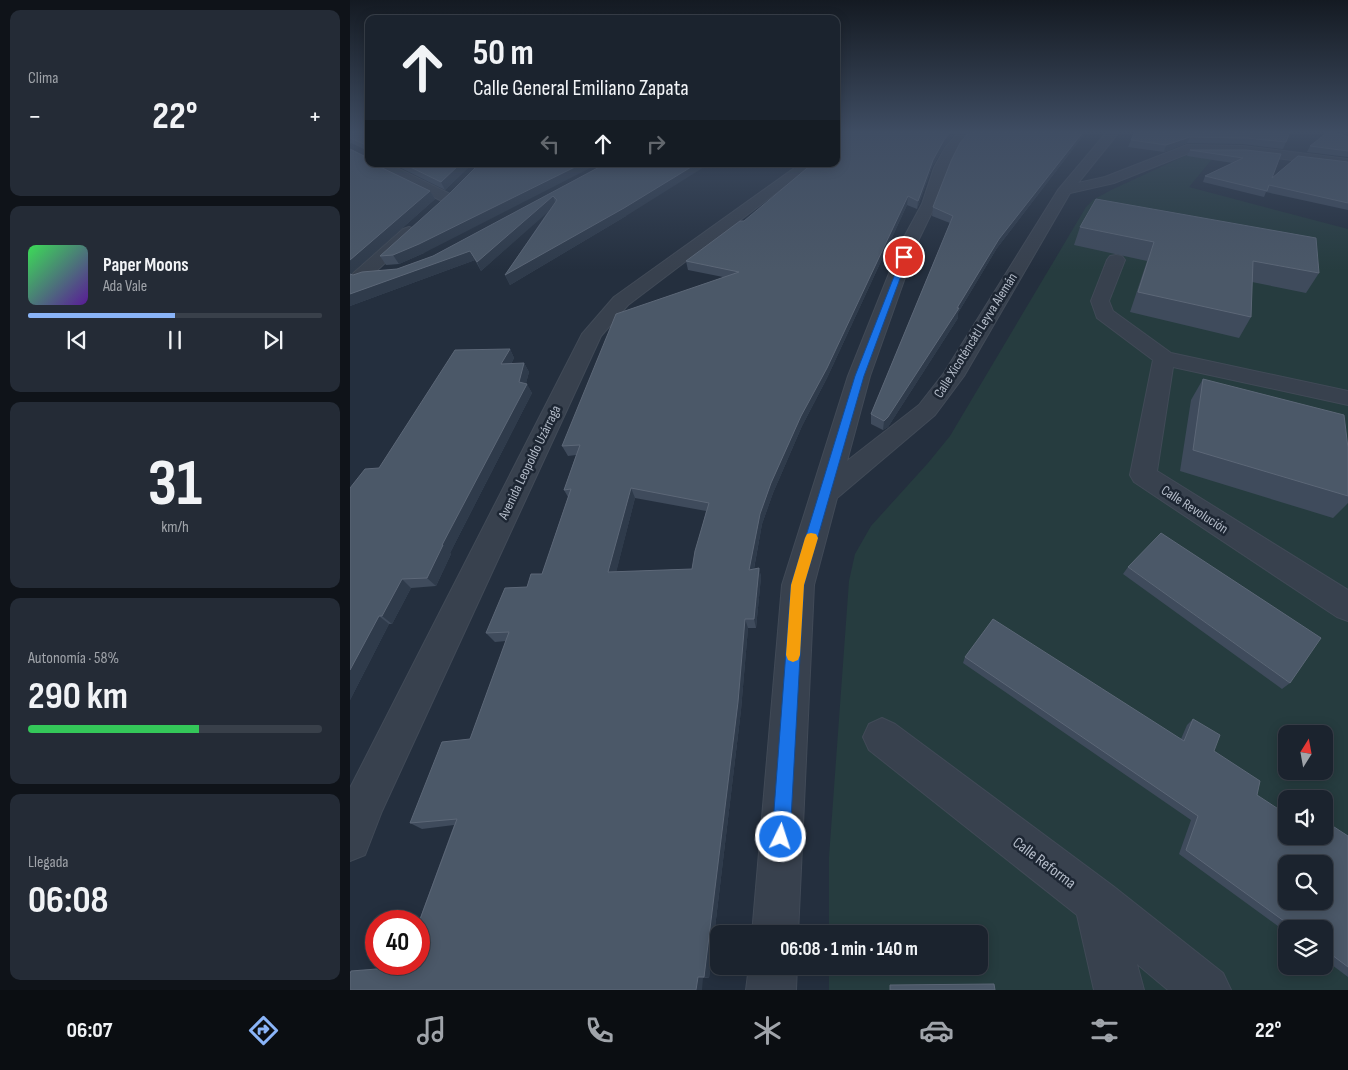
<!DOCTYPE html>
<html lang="es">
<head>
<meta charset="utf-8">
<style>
  body { margin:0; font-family:"Sofia Sans Condensed",sans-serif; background:#242b36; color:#f1f3f6; height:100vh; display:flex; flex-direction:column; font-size:19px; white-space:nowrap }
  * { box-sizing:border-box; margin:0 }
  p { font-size:16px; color:#a0a4aa }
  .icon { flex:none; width:28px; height:28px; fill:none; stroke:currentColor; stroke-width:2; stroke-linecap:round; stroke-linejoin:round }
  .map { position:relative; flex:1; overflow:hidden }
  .details { display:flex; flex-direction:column; gap:10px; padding:10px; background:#0f1319; width:350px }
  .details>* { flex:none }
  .top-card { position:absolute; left:15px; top:15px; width:475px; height:152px; border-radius:10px; box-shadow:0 2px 12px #0003,0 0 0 1px #39404a; background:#1b232e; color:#f1f3f6; overflow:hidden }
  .needle { width:32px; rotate:11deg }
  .tools { position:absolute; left:928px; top:725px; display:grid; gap:10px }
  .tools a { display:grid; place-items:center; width:55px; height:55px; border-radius:10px; background:#1b232e; box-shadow:0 2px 12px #0003,0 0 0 1px #39404a; font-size:25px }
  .speed { position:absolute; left:15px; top:910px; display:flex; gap:10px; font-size:25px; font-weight:700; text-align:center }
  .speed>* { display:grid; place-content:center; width:65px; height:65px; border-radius:50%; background:#1b232e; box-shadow:0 2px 12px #0003,0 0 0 1px #39404a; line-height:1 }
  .speed .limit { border:8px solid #d22; background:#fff; color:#111 }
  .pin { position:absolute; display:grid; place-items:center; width:42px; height:42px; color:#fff; margin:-21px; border:2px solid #fff; border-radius:50%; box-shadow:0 1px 5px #0007 }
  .me { position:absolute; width:55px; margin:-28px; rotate:4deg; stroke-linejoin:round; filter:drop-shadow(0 0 4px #0008) }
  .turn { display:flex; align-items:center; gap:18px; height:105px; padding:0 25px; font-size:22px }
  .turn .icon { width:65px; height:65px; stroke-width:2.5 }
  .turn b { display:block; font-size:35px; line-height:42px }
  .lanes { display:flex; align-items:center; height:48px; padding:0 25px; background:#0003; justify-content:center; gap:25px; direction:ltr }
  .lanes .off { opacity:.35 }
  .big { font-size:38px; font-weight:700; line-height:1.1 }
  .details .tile { flex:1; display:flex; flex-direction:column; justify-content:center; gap:8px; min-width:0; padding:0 18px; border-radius:10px; background:#242b36 }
  .details .dial { align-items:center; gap:0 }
  .dial b { font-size:65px; line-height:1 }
  .song { display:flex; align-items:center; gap:15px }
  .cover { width:60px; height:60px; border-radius:8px; background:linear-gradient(135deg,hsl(130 70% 55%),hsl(270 70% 35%)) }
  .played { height:5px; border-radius:2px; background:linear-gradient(90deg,#8ab4f8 50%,#39404a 50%) }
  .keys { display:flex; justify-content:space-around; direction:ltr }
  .heat { display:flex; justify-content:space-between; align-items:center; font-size:28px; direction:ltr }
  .charge { height:8px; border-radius:4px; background:linear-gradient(90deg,#34c759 58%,#39404a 0) }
  .trip { position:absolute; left:360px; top:925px; width:278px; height:50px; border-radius:10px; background:#1b232e; box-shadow:0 2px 12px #0003,0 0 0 1px #39404a; font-weight:700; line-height:50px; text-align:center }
  .menu { display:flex; height:80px; justify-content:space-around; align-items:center; background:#0b0e12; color:#a0a4aa }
  .menu .icon { width:35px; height:35px }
  .menu .selected { color:#8ab4f8 }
  .menu b { font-size:22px; color:#f1f3f6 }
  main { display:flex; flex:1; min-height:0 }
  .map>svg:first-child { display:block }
  .green { fill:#263c3f; fill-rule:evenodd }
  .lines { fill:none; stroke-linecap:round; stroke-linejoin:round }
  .minor-casing { stroke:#414a57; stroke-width:2 }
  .minor { fill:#38414e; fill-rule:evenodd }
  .wall { fill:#3f4b5c; fill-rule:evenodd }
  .shaded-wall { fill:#2f3b4b }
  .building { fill:#4b5868; stroke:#5c6777; fill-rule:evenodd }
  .route { fill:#1a73e8; stroke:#114b97 }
  .slow { fill:#f59e0b }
  .labels { text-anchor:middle; stroke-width:5; stroke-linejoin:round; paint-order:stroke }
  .street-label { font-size:14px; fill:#b4bcc9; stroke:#1d2633 }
  .near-street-label { font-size:16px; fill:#b4bcc9; stroke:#1d2633 }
</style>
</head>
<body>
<main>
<section class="details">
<div class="tile"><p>Clima</p>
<div class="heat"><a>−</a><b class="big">22°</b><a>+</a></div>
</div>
<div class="tile">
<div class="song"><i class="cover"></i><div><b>Paper Moons</b><p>Ada Vale</p></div></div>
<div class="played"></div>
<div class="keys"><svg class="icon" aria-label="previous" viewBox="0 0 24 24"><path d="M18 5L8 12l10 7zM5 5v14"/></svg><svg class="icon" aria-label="pause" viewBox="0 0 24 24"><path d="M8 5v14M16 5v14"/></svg><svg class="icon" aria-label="next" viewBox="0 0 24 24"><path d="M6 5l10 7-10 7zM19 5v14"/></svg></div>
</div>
<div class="tile dial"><b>31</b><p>km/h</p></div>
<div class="tile"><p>Autonomía · 58%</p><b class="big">290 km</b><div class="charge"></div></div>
<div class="tile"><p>Llegada</p><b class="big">06:08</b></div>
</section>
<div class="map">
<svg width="998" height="990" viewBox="0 0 998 990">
  <rect width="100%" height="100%" fill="#242f3e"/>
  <path class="green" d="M 868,152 L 839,187 L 998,229 L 998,990 L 479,990 L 479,966 L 629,966 L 629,934 L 479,934 L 479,857 L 499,581 L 505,554 L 521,526 L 578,463 L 600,436 L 736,207 L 743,200 L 761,190 L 839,154 ZM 936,734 L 974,734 L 974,771 L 936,771 ZM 936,799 L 974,799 L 974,836 L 936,836 ZM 936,864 L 974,864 L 974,901 L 936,901 ZM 936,929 L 974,929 L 974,966 L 936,966 Z"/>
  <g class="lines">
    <defs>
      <path id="minor" d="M 609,132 L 621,132 L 607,149 L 598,168 L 586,204 L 568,241 L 520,376 L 497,461 L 569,405 L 594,373 L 708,190 L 757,132 L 769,132 L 728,183 L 755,177 L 837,145 L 893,146 L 998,159 L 998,167 L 893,154 L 839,153 L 764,183 L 720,193 L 614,376 L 585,415 L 487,498 L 464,585 L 448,934 L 402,934 L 432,585 L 498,376 L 552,241 L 572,204 L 584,168 L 595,148 Z
        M 23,164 L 39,164 L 102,195 L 104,198 L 102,201 L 92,201 L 24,167 Z
        M 450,164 L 464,164 L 278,305 L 251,336 L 32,811 L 15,855 L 0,861 L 0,788 L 232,334 L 264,297 Z
        M 59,227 L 65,229 L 67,232 L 65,235 L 6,290 L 0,291 L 0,276 L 53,229 Z
        M 766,255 L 772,256 L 775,260 L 759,301 L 763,311 L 821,353 L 998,391 L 998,405 L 823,367 L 807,471 L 998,590 L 998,621 L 987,617 L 784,482 L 780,475 L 803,360 L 747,318 L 741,301 L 757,260 L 760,256 Z
        M 532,718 L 545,724 L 763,886 L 873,973 L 881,990 L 818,990 L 787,964 L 794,990 L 744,990 L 727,915 L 519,750 L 513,737 L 519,724 Z
        M 399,966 L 447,966 L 446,990 L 396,990 Z"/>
    </defs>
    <use href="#minor" class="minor-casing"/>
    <use href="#minor" class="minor"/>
  </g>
  <path class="wall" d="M 0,132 L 19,132 L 19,164 L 80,191 L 85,199 L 3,272 L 1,274 L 3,275 L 47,269 L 83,256 L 255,164 L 276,216 L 160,285 L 155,275 L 199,210 L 131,271 L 125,260 L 0,306 L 0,149 L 16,157 L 16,150 L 1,143 L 0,144 Z
    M 619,132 L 736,132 L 647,248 L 608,313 L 608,318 L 538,427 L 533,430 L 521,424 L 521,414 L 600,223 L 582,216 L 583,207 Z
    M 940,132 L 933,149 L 893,144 L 837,143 L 814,152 L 778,147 L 781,140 Z
    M 998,137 L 998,157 L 957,152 L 960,146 Z
    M 594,147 L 582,167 L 567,209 L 557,205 L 477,378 L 452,426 L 423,493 L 412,524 L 404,569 L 409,568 L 411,577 L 406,628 L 398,628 L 391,710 L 359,978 L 52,967 L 104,825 L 72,829 L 60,823 L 120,739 L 156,641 L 145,642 L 136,633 L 177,587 L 192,574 L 218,497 L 214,490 L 226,455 L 218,456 L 212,446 L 373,277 L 338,270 L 336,261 L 394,221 ZM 285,498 L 356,511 L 342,569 L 266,572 Z
    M 840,150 L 896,150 L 922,178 L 998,162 L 998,210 L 916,192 L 914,197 L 853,182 L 855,176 L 883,163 L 837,156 Z
    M 43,164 L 122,164 L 95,190 Z
    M 99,194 L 74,253 L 49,264 L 36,265 L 30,256 Z
    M 730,227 L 969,273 L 956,293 L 902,282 L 901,317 L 889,338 L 780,312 L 797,261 L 724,245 Z
    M 160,349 L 164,358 L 161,364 L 174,363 L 179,372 L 176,383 L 182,393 L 100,553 L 101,554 L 86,586 L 61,588 L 42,624 L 39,624 L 0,700 L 0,488 L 29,468 Z
    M 853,379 L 998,448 L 998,503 L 983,518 L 830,471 L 841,400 Z
    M 778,567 L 940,683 L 932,689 L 773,574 Z
    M 615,657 L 831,739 L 837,725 L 843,719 L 864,751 L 907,795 L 936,836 L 974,836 L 974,825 L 978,823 L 998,836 L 998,977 L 974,959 L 974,929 L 936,929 L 936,932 L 829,854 L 841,820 L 613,663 Z"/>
  <path class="shaded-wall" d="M 601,132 L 607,132 L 594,147 L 582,167 L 567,209 L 568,201 L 583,160 L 594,140 Z
    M 733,132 L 736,132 L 647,248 L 608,313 L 608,318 L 538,427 L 533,430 L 534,421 L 649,239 Z
    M 840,137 L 837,143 L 814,152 L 816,145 Z
    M 110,164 L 122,164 L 95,190 L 91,182 Z
    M 231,164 L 248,164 L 74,253 L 49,264 L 43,255 Z
    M 346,164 L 359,164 L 276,216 L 160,285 L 155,275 Z
    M 80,191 L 85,199 L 3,272 L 0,276 L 0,260 Z
    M 203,196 L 206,205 L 131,271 L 127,262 Z
    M 558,196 L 557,205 L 477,378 L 452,426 L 423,493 L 412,524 L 402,579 L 399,570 L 410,514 L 421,483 L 451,416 Z
    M 120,251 L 125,260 L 0,306 L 0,294 Z
    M 160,349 L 164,358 L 156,373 L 151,364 Z
    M 174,363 L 179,372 L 174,391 L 177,384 L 182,393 L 100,553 L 101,554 L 86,586 L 77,578 L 169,382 Z
    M 281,488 L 285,498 L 264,581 L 258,572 Z
    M 409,568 L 411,577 L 406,628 L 404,619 Z
    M 52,579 L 61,588 L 42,624 L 32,616 Z
    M 29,616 L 39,624 L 0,700 L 0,670 Z
    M 395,619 L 398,628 L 391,710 L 359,978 L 354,977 Z
    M 348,977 L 353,978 L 352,990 L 346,990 Z"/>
  <path class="building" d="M 0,132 L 19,132 L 19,155 L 17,157 L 19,161 L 19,164 L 24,164 L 80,191 L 0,260 L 0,149 L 16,157 L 16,145 L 0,138 Z
    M 486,132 L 601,132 L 594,140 L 583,160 L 568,201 L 558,196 L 477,368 L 451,416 L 421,483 L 410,514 L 399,570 L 409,568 L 404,619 L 395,619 L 388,702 L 354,977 L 348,977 L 346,990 L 0,990 L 0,974 L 1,971 L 52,967 L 53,964 L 69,964 L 69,922 L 107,819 L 60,823 L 92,742 L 120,739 L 159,632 L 136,633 L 155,588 L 177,587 L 181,574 L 192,574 L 221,489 L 214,490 L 230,445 L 212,446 L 266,314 L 389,272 L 336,261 L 390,221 L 394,221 L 462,164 L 486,164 ZM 281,488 L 359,503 L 345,551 L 342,569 L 258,572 Z
    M 619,132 L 733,132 L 649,239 L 607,308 L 609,308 L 538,417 L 534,421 L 521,414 L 603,216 L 583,207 L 601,161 L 610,143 Z
    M 785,132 L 940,132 L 936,142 L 896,138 L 840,137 L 816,145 L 781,140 Z
    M 978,132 L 985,132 L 998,137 L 998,151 L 960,146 Z
    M 840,150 L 896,150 L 931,154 L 922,178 L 948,156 L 998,162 L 998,203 L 919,185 L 917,191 L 855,176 L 893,158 Z
    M 54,164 L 110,164 L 91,182 Z
    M 129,164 L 231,164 L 69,244 L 43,255 L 30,256 L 99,194 Z
    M 255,164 L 346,164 L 274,208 L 155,275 L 207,200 L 203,196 L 127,262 L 120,251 L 0,294 L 0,274 L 3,275 L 12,272 L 47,269 L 83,256 Z
    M 746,199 L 966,238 L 969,273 L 903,261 L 901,317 L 788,292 L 804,242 L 730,227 Z
    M 160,349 L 151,364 L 174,363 L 169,382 L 177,384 L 92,545 L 93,545 L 77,578 L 52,579 L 32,616 L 29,616 L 0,670 L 0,488 L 15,469 L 29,468 L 105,350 Z
    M 853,379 L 994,415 L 998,448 L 998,496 L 843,450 Z
    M 811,533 L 971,638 L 940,683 L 778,567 Z
    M 643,619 L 834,741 L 843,719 L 870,735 L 864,751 L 910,781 L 907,795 L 936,814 L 936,836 L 970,836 L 974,839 L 978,823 L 998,836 L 998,967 L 974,949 L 974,929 L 945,929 L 836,850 L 848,816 L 615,657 ZM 936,864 L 974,864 L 974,901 L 936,901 Z
    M 644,984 L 645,990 L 540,990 L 540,985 Z"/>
  <linearGradient id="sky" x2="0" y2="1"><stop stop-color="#141a22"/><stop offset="0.49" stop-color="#3f4d63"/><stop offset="1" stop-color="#3f4d63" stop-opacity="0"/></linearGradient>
  <rect width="998" height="270" fill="url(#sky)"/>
  <path class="route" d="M 552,256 L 558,257 L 514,376 L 454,585 L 440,837 L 437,843 L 431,846 L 425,843 L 422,837 L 441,585 L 505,376 Z"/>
  <path class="slow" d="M 461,533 L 466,534 L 468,538 L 454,585 L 450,655 L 448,660 L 443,662 L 438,660 L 436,655 L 441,585 L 455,538 L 457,534 Z"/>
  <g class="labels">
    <g class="street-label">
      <text transform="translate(625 335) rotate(-58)" y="5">Calle Xicoténcátl Leyva Alemán</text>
      <text transform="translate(179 462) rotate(-64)" y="5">Avenida Leopoldo Uzárraga</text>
      <text transform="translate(845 509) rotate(33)" y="5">Calle Revolución</text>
    </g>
    <g class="near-street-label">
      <text transform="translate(695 862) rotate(37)" y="6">Calle Reforma</text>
    </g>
  </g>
</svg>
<div class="tools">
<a><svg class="needle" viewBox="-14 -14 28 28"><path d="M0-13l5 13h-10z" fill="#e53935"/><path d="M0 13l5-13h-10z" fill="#a0a4aa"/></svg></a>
<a><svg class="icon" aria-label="sound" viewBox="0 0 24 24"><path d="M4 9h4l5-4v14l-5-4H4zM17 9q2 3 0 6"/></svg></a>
<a><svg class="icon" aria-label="search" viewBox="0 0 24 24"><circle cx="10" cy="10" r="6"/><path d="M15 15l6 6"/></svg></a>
<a><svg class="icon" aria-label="layers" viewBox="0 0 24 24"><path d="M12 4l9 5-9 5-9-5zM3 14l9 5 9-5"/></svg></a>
</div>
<div class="speed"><div class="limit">40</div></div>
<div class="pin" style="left:554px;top:257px;background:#d93025"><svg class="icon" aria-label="arrive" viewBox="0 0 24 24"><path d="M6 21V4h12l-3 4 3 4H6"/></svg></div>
<svg class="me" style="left:431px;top:837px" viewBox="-20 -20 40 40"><circle r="17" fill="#1a73e8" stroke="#fff" stroke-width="3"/><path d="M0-11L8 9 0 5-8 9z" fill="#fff"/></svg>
<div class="trip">06:08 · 1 min · 140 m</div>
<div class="top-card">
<div class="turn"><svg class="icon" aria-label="ahead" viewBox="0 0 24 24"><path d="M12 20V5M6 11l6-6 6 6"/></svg><div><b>50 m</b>Calle General Emiliano Zapata</div></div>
<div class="lanes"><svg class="icon off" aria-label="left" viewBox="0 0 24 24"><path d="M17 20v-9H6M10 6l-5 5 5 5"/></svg><svg class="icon" aria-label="ahead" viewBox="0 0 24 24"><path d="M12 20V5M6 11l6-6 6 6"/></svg><svg class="icon off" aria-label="right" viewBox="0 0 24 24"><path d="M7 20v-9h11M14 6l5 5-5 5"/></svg></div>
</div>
</div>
</main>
<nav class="menu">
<b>06:07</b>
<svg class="icon selected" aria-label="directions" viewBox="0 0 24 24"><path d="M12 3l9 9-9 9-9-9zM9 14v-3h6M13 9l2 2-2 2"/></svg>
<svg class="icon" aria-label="music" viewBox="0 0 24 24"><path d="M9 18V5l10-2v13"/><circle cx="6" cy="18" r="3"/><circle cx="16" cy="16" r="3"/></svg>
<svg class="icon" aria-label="phone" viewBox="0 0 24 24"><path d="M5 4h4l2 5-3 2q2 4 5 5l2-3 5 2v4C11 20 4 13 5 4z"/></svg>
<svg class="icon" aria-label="climate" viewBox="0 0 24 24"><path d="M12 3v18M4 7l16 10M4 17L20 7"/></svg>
<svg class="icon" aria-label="car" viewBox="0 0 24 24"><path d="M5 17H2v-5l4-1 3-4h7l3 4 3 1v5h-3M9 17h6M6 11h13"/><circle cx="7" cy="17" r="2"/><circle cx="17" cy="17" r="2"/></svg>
<svg class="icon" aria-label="filters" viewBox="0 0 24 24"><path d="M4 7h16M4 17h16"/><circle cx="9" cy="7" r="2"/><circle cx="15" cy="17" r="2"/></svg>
<b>22°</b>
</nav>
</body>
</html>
